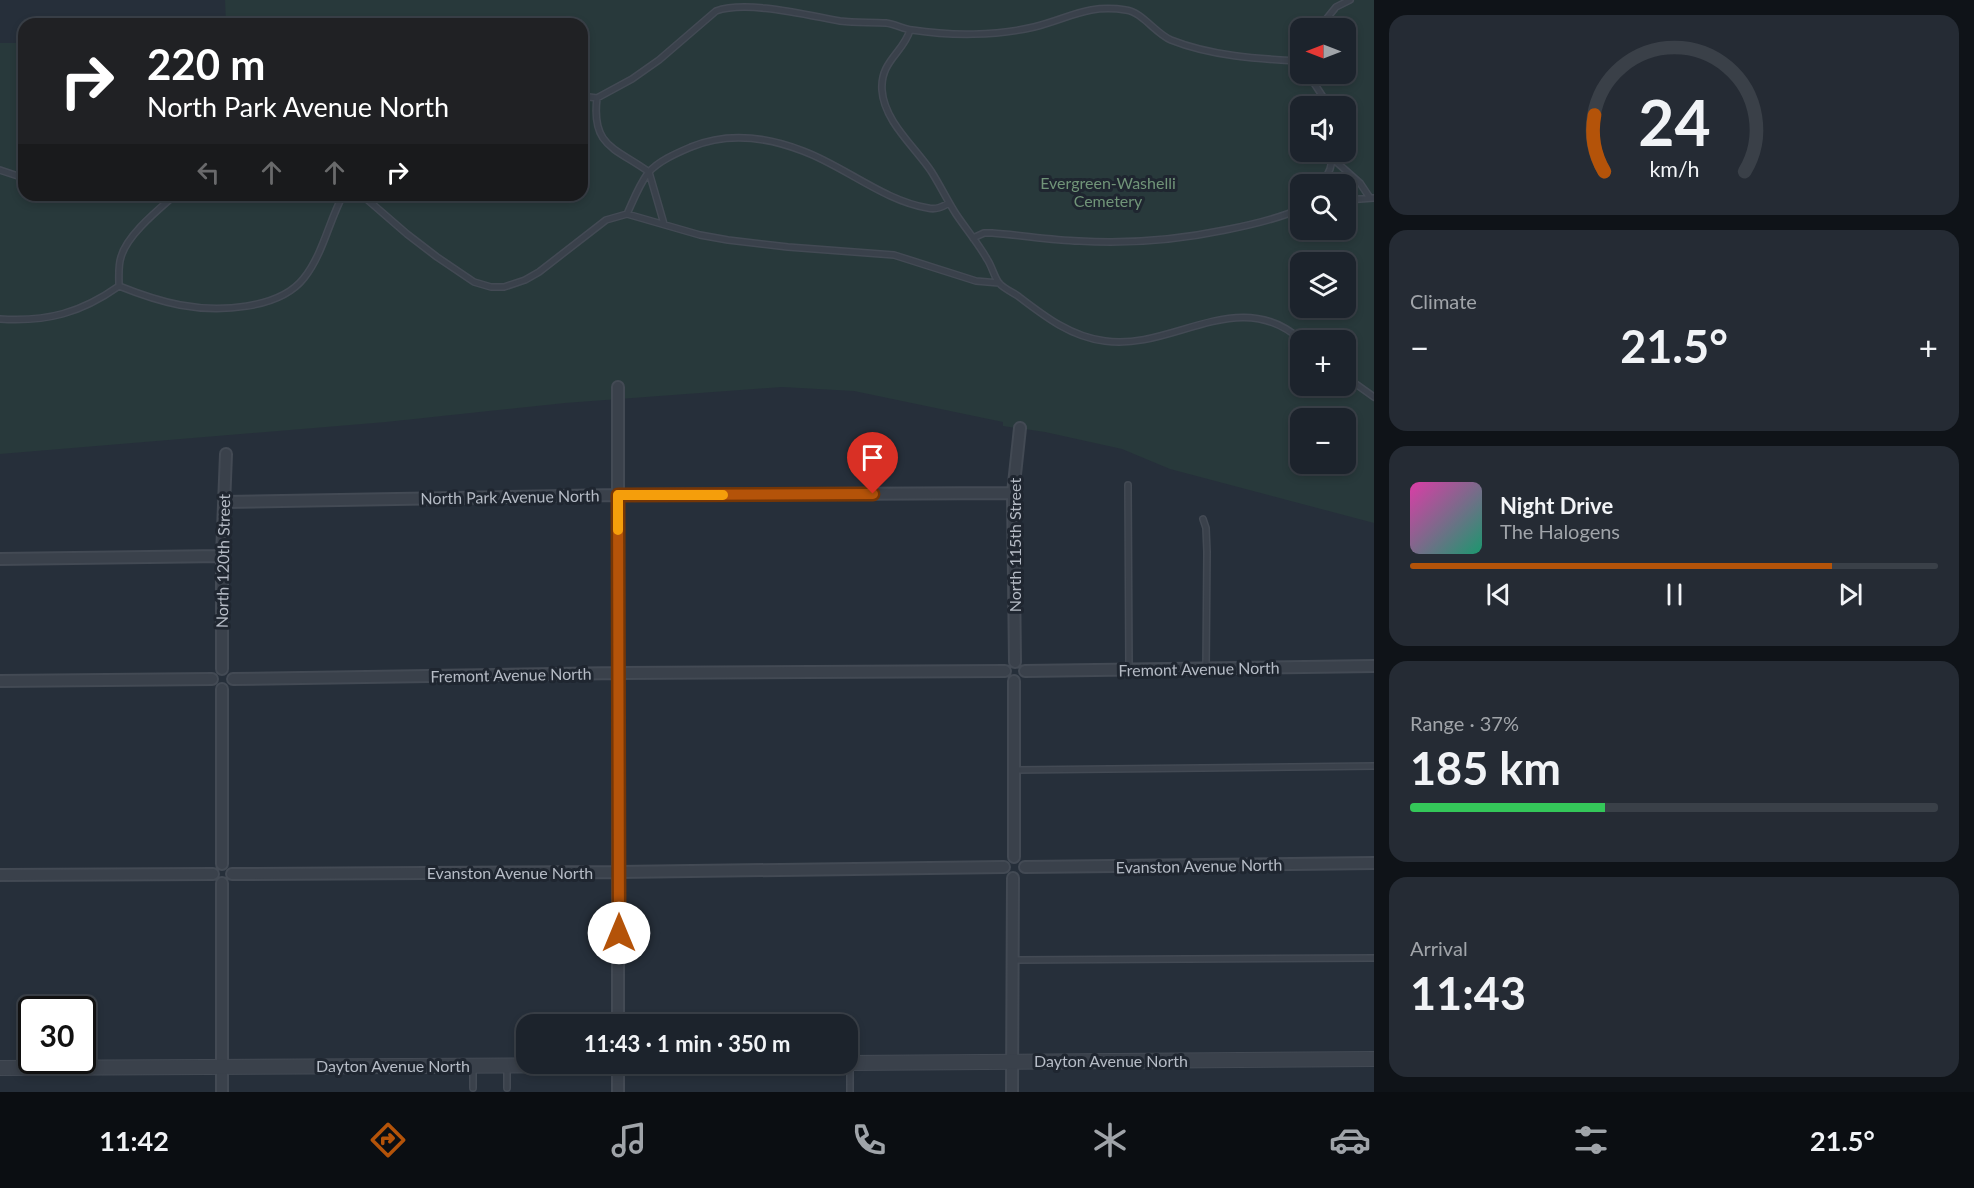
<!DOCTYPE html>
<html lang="en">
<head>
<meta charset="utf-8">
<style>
  body { margin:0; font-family:Lato,sans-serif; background:#252b34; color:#f1f3f6; height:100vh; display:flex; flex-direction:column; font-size:22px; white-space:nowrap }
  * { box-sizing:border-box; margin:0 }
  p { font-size:20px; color:#a0a4a9 }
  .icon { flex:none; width:33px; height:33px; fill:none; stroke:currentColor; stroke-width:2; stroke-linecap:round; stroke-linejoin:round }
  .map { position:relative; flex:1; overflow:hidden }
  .panel { display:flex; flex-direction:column; gap:15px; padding:15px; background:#0f1318; width:600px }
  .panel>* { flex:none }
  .banner { position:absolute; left:18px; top:18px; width:570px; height:183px; border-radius:18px; box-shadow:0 3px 9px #0003,0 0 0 2px #3a4048; background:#202124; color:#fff; overflow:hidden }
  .needle { width:39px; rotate:270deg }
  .fabs { position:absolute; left:1290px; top:18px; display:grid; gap:12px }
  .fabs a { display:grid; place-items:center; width:66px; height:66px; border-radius:12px; background:#1c232c; box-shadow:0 3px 9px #0003,0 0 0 2px #3a4048; font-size:30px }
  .speed { position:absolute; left:18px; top:996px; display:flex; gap:12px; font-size:30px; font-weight:700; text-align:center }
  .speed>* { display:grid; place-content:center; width:78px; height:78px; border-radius:50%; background:#1c232c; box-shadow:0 3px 9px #0003,0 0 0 2px #3a4048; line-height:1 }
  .speed .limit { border:3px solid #111; border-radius:9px; background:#fff; color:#111 }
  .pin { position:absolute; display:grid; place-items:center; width:51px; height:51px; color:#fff; margin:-62px -26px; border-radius:50% 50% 50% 0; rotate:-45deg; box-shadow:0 0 6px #0007 }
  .pin .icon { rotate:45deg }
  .me { position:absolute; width:66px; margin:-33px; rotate:0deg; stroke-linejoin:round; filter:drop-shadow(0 0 4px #0008) }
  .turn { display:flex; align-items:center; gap:21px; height:126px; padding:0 30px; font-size:27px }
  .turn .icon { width:78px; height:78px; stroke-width:2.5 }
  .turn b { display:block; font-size:42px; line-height:51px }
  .lanes { display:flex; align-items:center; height:57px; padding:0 30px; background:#0003; justify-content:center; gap:30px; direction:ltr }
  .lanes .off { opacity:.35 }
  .big { font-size:45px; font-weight:700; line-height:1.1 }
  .panel .card { flex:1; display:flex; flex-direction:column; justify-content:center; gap:9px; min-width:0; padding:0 21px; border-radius:18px; background:#252b34 }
  .panel .dial { align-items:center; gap:0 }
  .dial svg { height:156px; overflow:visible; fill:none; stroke:#3a4048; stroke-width:7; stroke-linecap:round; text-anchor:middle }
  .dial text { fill:#f1f3f6; stroke:none }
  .song { display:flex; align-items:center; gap:18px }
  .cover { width:72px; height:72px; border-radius:9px; background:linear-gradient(135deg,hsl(320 70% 55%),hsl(160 70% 35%)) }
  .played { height:6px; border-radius:3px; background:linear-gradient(90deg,#b45309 80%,#3a4048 80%) }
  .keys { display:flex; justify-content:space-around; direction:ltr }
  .heat { display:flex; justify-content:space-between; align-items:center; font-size:33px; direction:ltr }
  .charge { height:9px; border-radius:4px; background:linear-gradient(90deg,#34c759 37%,#3a4048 0) }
  .trip { position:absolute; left:516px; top:1014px; width:342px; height:60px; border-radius:18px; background:#1c232c; box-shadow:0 3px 9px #0003,0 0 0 2px #3a4048; font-weight:700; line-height:60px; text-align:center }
  .dock { display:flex; height:96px; justify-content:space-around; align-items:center; background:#0b0e12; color:#a0a4a9 }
  .dock .icon { width:42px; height:42px }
  .dock .active { color:#b45309 }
  .dock b { font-size:27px; color:#f1f3f6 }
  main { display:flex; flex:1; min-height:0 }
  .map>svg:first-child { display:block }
  .green { fill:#28393b; fill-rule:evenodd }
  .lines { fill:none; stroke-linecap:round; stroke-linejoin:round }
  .service-casing { stroke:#434a54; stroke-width:8 }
  .minor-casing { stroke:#434a54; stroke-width:14 }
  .tertiary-casing { stroke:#434a54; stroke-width:16 }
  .service { stroke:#3a414b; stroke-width:5 }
  .minor { stroke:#3a414b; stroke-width:10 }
  .tertiary { stroke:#3a414b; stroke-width:14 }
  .route-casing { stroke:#753606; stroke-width:15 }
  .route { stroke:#b45309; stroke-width:10 }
  .slow { stroke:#f59e0b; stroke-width:10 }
  .labels { text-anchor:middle; stroke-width:6; stroke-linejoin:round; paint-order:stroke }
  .park-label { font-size:16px; fill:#709478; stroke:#1f2630 }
  .street-label { font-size:16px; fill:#b6bcc6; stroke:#1f2630 }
</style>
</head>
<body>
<main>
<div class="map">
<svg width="1374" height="1092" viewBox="0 0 1374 1092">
  <rect width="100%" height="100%" fill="#262f3a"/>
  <path class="green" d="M 225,0 L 1374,0 L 1374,523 L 1170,469 L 1122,449 L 1045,432 L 1003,426 L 1003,422 L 854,391 L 782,387 L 565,403 L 386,422 L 0,454 L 0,43 L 24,43 L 24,195 L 582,195 L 582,24 L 226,24 ZM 1300,28 L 1346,28 L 1346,74 L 1300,74 ZM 1300,106 L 1346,106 L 1346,152 L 1300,152 ZM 1300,184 L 1346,184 L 1346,230 L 1300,230 ZM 1300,262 L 1346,262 L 1346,308 L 1300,308 ZM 1300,340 L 1346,340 L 1346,386 L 1300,386 ZM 1300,418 L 1346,418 L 1346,464 L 1300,464 Z"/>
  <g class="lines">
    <defs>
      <path id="service" d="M 1319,28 L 1336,7 L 1350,0
        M 910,30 C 904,52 880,61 882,90 C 884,121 914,146 931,171 C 940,185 947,200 956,214 C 966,229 978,243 987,259 C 992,266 994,277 999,283 C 1003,288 1012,292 1018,296 C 1044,316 1071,337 1105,341 C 1172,351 1239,284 1301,340
        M 1308,74 L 1329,106
        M 582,96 L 597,98 L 632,79 L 659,60 L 716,11 C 747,0 806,15 840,21 C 856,23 870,22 886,23 C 895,24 903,29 912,30 C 951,36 996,36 1034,27 C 1070,18 1087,4 1126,10 C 1142,12 1155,33 1171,40 C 1211,56 1258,59 1300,61
        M 597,98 C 591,147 616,148 649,172 L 664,224
        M 1333,159 L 1360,183 L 1370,198
        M 0,170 L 24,178
        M 1323,184 L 1330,169 L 1334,152
        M 362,195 L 407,234 L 437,257 L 474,282 L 491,287 L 504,287 L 525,280 L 539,272 L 606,220 L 627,214 L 700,235 L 728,240 L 788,247 L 894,255 L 976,281 L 999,283
        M 1346,200 L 1374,198
        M 627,214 C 633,201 639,185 648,173 C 658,161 677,153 691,147 C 727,132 767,137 803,151 C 844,166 884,201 928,208 C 936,210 942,207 949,203
        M 973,238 L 984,233 L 992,233 C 1021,235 1050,240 1079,241 C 1129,244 1177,240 1225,230 C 1251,225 1277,219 1300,209
        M 119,286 C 139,294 159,301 180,305 C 217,312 279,310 304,278 C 323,254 329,221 343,195
        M 119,286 C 119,276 118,266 121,257 C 127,235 158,210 175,195
        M 0,319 C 47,322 81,313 119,286
        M 1346,377 L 1374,397
        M 1128,485 L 1129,669
        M 1203,519 L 1206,528 L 1207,552 L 1206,668
        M 1014,770 L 1374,766
        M 1013,960 L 1374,958
        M 850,1064 L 850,1092
        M 473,1066 L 473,1088
        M 507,1067 L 507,1088"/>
      <path id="minor" d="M 618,387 L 618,1024
        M 224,502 L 618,495 L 1013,493
        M 0,559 L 222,556
        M 1015,662 L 1013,493 L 1020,428
        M 222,669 L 222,556 L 226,454
        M 1025,671 L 1374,666
        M 233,679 L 618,673 L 1005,671
        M 0,681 L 212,679
        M 1014,681 L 1014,857
        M 222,864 L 222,689
        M 1025,867 L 1374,863
        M 232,874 L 619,872 L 1004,867
        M 0,875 L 213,874
        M 222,1092 L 222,883
        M 618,1092 L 618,1064
        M 1012,1092 L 1013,878"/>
      <path id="tertiary" d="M 848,1063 L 1374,1059
        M 0,1068 L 786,1064"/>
    </defs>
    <use href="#service" class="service-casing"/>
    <use href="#minor" class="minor-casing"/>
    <use href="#tertiary" class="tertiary-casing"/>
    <use href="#service" class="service"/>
    <use href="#minor" class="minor"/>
    <use href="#tertiary" class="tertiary"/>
  </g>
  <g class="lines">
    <defs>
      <path id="route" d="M 619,933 L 618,495 L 873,494"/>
    </defs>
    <use href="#route" class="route-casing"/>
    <use href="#route" class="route"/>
    <path class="slow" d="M 618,530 L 618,495 L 723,495"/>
  </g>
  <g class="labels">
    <g class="park-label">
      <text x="1108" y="189">Evergreen-Washelli<tspan x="1108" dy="18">Cemetery</tspan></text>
    </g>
    <g class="street-label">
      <text transform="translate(510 497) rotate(-1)" y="6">North Park Avenue North</text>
      <text transform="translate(1015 545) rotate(-90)" y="6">North 115th Street</text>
      <text transform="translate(223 561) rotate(-89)" y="6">North 120th Street</text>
      <text transform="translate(1199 669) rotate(-1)" y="6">Fremont Avenue North</text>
      <text transform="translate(511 675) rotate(-1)" y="6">Fremont Avenue North</text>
      <text transform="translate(1199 866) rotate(-1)" y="6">Evanston Avenue North</text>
      <text x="510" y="879">Evanston Avenue North</text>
      <text x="1111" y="1067">Dayton Avenue North</text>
      <text x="393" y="1072">Dayton Avenue North</text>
    </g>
  </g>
</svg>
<div class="fabs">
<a><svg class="needle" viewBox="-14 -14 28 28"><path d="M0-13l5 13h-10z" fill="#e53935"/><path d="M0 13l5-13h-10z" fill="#a0a4a9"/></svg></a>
<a><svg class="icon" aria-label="sound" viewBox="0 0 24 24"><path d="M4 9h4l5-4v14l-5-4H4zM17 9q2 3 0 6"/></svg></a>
<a><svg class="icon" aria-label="search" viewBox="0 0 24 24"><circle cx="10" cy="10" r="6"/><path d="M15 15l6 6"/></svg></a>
<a><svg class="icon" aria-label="layers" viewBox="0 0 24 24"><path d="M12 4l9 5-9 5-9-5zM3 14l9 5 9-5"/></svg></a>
<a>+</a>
<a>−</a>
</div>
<div class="speed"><div class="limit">30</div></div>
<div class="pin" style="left:873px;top:494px;background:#d93025"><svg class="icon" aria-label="arrive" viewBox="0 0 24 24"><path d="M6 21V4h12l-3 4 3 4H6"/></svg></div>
<svg class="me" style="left:619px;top:933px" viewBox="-20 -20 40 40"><circle r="19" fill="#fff"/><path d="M0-13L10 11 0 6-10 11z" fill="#b45309"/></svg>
<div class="trip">11:43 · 1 min · 350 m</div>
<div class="banner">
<div class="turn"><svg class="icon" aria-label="right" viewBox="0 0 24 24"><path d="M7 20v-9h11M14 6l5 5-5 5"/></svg><div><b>220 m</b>North Park Avenue North</div></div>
<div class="lanes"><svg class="icon off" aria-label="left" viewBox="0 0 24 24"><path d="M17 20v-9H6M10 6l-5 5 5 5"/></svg><svg class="icon off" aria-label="ahead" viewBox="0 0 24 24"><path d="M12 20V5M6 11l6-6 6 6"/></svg><svg class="icon off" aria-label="ahead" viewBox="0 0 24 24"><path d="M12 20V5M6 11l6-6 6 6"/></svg><svg class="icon" aria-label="right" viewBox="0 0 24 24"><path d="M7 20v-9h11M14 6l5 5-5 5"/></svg></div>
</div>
</div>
<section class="panel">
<div class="card dial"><svg viewBox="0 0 100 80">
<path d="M14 69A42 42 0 1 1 86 69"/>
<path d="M14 69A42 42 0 0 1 9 40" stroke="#b45309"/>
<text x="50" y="56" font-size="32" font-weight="700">24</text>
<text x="50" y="72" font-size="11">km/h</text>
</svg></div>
<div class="card"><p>Climate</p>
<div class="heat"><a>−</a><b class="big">21.5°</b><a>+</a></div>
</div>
<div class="card">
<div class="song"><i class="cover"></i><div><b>Night Drive</b><p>The Halogens</p></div></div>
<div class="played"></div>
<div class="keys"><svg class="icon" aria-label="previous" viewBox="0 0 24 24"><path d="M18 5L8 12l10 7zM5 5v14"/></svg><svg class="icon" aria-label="pause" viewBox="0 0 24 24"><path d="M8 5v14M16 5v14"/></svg><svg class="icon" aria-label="next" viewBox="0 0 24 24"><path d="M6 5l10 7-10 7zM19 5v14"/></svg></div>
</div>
<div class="card"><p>Range · 37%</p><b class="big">185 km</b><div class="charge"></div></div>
<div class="card"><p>Arrival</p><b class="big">11:43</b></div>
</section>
</main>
<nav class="dock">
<b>11:42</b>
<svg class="icon active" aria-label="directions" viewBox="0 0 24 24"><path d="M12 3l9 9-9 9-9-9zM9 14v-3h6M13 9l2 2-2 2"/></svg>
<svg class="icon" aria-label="music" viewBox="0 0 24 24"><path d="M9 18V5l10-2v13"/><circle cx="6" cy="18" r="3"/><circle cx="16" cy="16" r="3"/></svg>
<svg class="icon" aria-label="phone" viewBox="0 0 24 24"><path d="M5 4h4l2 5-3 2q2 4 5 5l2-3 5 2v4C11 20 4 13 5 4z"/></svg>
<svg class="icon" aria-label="climate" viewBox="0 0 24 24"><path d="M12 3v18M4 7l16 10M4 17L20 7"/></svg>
<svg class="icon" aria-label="car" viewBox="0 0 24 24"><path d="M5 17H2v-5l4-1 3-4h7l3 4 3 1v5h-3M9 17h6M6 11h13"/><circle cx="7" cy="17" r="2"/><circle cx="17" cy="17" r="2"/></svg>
<svg class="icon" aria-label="filters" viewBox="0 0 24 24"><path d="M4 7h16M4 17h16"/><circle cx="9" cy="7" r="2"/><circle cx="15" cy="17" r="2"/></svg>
<b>21.5°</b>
</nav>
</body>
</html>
